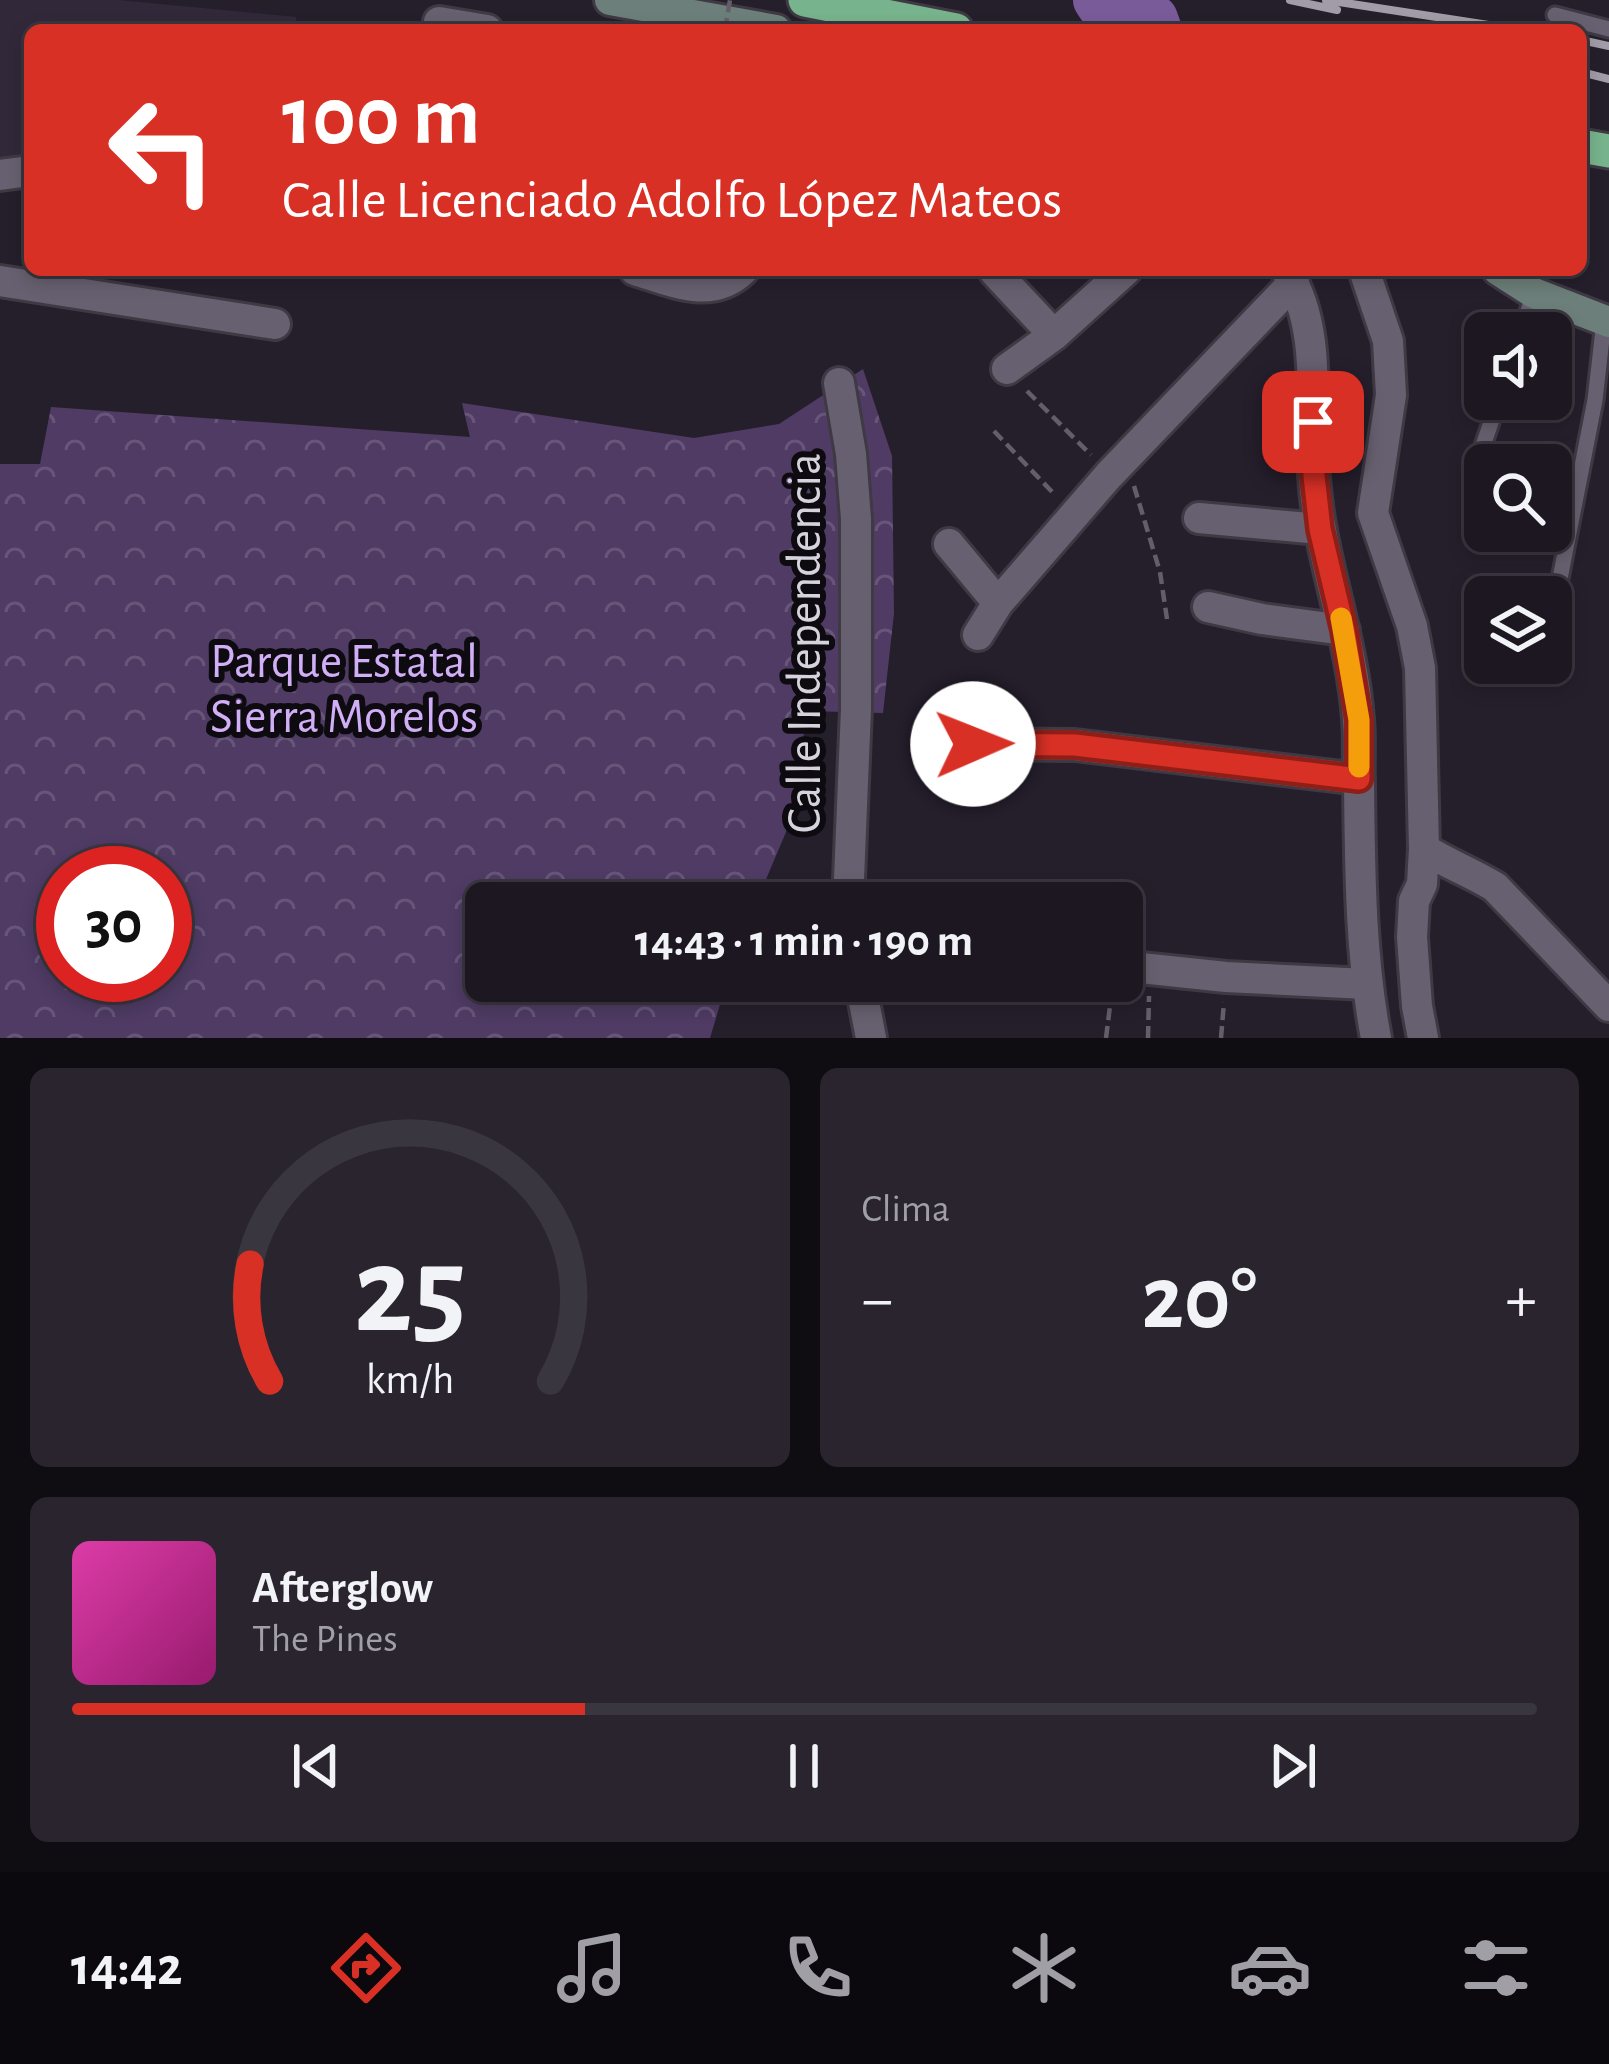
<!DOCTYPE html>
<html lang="es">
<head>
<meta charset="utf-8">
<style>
  body { margin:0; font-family:"Alegreya Sans",sans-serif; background:#29242e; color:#f1f3f6; height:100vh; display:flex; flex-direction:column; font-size:45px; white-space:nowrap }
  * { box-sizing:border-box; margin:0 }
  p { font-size:39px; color:#a09fa5 }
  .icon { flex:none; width:66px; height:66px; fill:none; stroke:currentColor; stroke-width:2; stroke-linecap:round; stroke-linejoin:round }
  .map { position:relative; height:1038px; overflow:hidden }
  .details { display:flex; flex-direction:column; gap:30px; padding:30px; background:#0f0d12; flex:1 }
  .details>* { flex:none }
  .top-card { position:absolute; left:24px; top:24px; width:1563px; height:252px; border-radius:18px; box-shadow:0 6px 18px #0003,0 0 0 3px #3a363f; background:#d93025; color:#fff; overflow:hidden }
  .controls { position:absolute; left:1464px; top:312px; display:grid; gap:24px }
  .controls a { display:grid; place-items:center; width:108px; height:108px; border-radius:18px; background:#1c1721; box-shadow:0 6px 18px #0003,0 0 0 3px #3a363f; font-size:60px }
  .speed { position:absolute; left:36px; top:846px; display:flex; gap:24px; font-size:60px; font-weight:700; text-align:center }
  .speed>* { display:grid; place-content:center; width:156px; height:156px; border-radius:50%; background:#1c1721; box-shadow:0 6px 18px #0003,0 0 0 3px #3a363f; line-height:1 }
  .speed .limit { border:18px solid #d22; background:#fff; color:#111 }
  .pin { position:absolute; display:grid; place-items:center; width:102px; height:102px; color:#fff; margin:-51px; border-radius:24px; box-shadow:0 6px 18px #0006 }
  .me { position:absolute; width:132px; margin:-66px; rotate:89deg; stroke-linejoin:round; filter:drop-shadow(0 0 9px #0008) }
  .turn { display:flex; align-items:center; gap:42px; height:252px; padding:0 60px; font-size:54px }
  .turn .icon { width:156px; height:156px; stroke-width:2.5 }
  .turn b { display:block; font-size:84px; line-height:102px }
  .big { font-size:90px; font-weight:600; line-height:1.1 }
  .details .card { flex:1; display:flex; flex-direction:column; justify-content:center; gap:18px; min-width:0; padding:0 42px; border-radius:18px; background:#29242e }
  .details .dial { align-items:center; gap:0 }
  .dial svg { height:312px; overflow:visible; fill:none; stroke:#3a363f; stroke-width:7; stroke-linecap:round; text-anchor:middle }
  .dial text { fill:#f1f3f6; stroke:none }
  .song { display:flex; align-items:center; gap:36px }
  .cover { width:144px; height:144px; border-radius:18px; background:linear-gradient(135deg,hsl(320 70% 55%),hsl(320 70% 35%)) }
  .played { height:12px; border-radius:6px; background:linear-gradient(90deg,#d93025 35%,#3a363f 35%) }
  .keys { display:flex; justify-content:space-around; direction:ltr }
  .heat { display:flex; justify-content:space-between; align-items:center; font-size:66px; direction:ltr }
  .details .tiles { flex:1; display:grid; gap:30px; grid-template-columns:1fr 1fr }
  .card:last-child { grid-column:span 2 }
  .trip { position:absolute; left:465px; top:882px; width:678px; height:120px; border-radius:18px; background:#1c1721; box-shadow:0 6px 18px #0003,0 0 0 3px #3a363f; font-weight:600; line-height:120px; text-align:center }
  .dock { display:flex; height:192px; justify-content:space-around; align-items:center; background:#0b090d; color:#a09fa5 }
  .dock .icon { width:84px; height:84px }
  .dock .selected { color:#d93025 }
  .dock b { font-size:54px; color:#f1f3f6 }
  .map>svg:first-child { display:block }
  .built { fill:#31283a }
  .forest { fill:url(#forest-crowns); fill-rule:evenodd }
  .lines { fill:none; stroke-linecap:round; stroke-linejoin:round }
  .river { stroke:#7a5b99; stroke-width:48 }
  .service-casing { stroke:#3f3944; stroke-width:21 }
  .minor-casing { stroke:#3f3944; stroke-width:36 }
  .secondary-casing { stroke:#3f3944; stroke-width:36 }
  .trunk-casing { stroke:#3f3944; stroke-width:39 }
  .path { stroke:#645e6a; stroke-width:4.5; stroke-dasharray:12 6; stroke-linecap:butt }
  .service { stroke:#676070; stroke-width:15 }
  .minor { stroke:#676070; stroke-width:30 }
  .secondary { stroke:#6d7f7a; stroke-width:30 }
  .trunk { stroke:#77b38c; stroke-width:33 }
  .rail { stroke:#a19ca7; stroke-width:8 }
  .path-bridge { stroke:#645e6a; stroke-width:4.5; stroke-dasharray:12 6; stroke-linecap:butt }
  .route-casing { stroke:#8d1f18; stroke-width:30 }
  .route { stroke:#d93025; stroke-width:21 }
  .slow { stroke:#f59e0b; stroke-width:21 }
  .labels { text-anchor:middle; stroke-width:12; stroke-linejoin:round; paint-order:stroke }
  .street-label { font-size:48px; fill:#d7d3dc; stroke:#0d0a10 }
  .park-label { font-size:48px; fill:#d1aff6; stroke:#0d0a10 }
</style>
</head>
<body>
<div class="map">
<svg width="1609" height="1038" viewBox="0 0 1609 1038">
  <defs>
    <pattern id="forest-crowns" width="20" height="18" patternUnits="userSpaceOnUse" patternTransform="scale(3)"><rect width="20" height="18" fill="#4f3b64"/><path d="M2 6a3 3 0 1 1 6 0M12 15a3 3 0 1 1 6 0" fill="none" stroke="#68567a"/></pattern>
  </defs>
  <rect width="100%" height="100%" fill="#251f2c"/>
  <path class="built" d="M 0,0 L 119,0 L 296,17 L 296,30 L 30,30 L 30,161 L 0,166 Z"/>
  <path class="forest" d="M 863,369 L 892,456 L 894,613 L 883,713 L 808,711 L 786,832 L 756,903 L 486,903 L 486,981 L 727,981 L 710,1038 L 0,1038 L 0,464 L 40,464 L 51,407 L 470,437 L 462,403 L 694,438 L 779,424 ZM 63,873 L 165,873 L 165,975 L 63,975 Z"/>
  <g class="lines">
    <path class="river" d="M 1097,0 L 1101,6 L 1154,19 L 1158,30"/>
    <defs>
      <path id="service" d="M 1555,15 L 1609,29
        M 1521,333 L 1534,293
        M 1474,472 L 1499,399
        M 1556,599 L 1595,400 L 1604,321"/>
      <path id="minor" d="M 439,22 L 487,30
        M 0,175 L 30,171
        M 635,270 C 672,281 711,301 743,270
        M 1286,270 C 1324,330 1309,409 1314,476 C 1319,558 1352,636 1358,719 C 1360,740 1358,762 1359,783 C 1360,868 1360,954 1376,1038
        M 1364,270 L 1388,341 L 1391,395 L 1373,513 L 1412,626 L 1420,668 L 1424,849 L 1422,884 L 1414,901 L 1412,937 L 1417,1006 L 1423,1038
        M 995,272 L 1054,335
        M 0,281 L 275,324
        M 1007,369 L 1054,335 L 1126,270
        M 839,383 L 851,454 L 856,519 L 856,709 L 848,903
        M 1199,518 L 1320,529
        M 949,544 L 998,603
        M 1208,607 L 1262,619 L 1344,630
        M 978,635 L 998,603 L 1109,475 L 1294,282
        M 973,744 L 1075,745 L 1359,779
        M 1424,849 C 1448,864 1472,873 1495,887 L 1609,1006
        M 1122,966 L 1226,977 L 1367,984
        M 860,981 L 871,1038"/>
      <path id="secondary" d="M 610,0 L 776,30
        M 1498,270 L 1534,293 L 1609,322"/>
      <path id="trunk" d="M 805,0 L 956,30
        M 1581,146 L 1609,151"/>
    </defs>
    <use href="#service" class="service-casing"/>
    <use href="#minor" class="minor-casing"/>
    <use href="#secondary" class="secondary-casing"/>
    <use href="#trunk" class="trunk-casing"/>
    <path class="path" d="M 1027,391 L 1091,455
      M 994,431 L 1056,496
      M 1134,486 L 1160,572 L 1167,619
      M 1106,1038 L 1112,990
      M 1148,1038 L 1149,996
      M 1221,1038 L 1224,1002"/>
    <use href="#service" class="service"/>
    <use href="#minor" class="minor"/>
    <use href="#secondary" class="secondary"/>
    <use href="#trunk" class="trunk"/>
    <path class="rail" d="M 1290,0 L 1337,10
      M 1326,0 L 1521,30
      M 1581,40 L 1609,46
      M 1581,72 L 1609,79"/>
    <path class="path-bridge" d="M 725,30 L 730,0"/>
  </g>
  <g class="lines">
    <defs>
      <path id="route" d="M 973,744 L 1075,745 L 1359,779 L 1359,720 L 1344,630 L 1320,529 L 1314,476 L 1313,422"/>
    </defs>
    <use href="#route" class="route-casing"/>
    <use href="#route" class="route"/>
    <path class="slow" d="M 1341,618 L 1359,720 L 1359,767"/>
  </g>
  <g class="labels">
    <g class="street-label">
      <text transform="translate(803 643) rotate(-90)" y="17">Calle Independencia</text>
    </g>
    <g class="park-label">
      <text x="344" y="677">Parque Estatal<tspan x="344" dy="55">Sierra Morelos</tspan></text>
    </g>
  </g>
</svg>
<div class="controls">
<a><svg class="icon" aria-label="sound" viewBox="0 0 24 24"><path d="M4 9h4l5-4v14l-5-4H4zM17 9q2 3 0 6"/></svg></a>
<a><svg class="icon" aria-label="search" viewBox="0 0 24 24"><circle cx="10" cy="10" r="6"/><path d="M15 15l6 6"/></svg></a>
<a><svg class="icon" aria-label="layers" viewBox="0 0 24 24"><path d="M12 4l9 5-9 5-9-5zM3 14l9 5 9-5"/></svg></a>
</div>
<div class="speed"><div class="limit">30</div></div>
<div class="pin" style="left:1313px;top:422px;background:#d93025"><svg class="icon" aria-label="arrive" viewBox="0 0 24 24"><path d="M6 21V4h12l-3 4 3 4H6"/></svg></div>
<svg class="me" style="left:973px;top:744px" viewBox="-20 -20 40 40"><circle r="19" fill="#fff"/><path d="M0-13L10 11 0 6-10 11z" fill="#d93025"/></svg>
<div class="trip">14:43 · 1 min · 190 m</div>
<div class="top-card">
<div class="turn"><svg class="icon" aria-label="left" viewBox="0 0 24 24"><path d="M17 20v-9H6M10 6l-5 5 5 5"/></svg><div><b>100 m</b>Calle Licenciado Adolfo López Mateos</div></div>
</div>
</div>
<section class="details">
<div class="tiles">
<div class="card dial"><svg viewBox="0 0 100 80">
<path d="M14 69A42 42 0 1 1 86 69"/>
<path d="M14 69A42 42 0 0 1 9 39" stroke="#d93025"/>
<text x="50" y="56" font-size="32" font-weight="700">25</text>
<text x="50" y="72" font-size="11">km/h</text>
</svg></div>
<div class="card"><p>Clima</p>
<div class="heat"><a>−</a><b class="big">20°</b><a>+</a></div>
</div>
<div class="card">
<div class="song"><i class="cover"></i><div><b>Afterglow</b><p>The Pines</p></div></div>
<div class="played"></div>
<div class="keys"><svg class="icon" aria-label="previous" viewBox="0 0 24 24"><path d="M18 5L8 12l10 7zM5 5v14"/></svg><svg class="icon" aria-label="pause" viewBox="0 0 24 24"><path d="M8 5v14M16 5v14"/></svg><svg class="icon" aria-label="next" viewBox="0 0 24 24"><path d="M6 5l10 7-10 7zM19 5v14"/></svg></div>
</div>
</div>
</section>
<nav class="dock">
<b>14:42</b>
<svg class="icon selected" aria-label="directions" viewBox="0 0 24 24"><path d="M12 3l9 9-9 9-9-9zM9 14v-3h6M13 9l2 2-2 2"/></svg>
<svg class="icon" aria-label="music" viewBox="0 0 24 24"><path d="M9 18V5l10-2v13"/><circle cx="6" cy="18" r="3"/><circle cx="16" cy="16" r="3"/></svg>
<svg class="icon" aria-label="phone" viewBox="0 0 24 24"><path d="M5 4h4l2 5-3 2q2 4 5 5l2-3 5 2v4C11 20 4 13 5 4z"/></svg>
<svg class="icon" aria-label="climate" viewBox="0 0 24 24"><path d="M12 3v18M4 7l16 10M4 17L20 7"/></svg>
<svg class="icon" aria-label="car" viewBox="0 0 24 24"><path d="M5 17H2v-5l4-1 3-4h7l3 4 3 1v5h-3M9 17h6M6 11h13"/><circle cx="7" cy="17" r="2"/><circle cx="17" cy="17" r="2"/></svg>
<svg class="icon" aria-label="filters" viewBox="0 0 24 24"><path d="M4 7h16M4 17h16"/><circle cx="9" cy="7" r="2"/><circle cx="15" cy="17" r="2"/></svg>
</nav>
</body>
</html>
